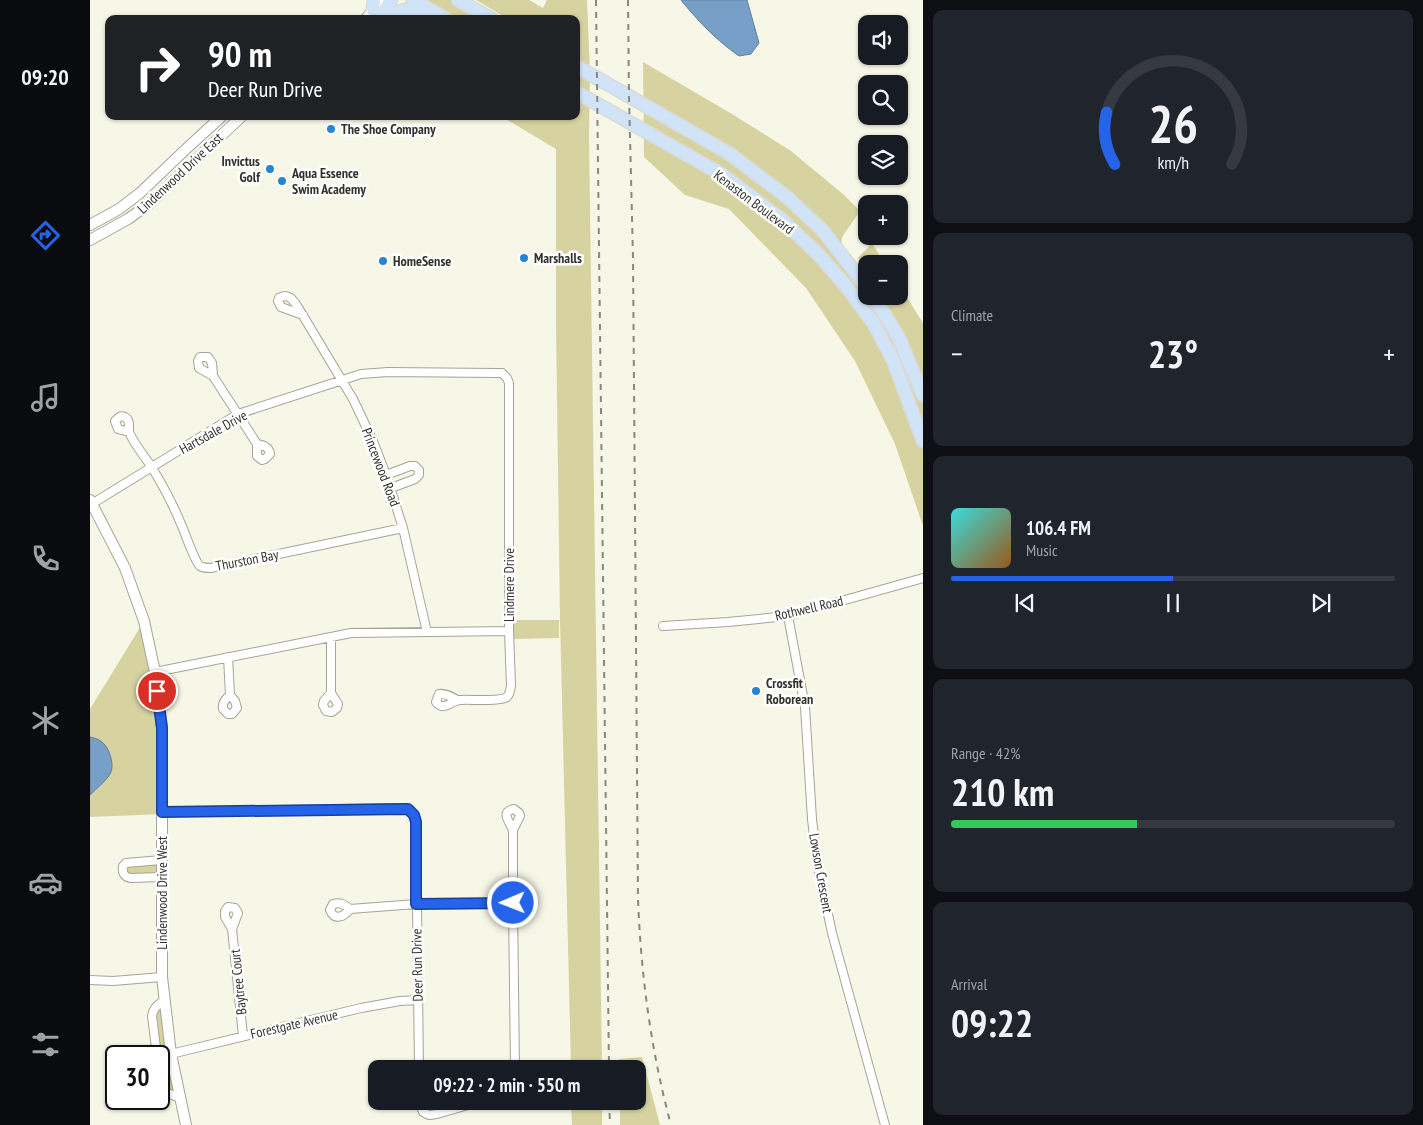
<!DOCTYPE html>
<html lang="en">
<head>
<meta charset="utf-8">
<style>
  body { margin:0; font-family:"PT Sans Narrow",sans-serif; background:#20242c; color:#f1f3f6; height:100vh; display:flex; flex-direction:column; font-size:19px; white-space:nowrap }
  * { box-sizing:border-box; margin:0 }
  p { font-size:16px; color:#9ea1a6 }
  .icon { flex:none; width:28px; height:28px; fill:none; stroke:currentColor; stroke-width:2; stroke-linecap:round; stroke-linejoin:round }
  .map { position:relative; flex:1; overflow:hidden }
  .details { display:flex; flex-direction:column; gap:10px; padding:10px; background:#0d0f14; width:500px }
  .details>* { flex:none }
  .banner { position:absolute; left:15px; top:15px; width:475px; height:105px; border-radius:10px; box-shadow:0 1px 4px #0004; background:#202124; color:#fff; overflow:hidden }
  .controls { position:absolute; left:768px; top:15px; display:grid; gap:10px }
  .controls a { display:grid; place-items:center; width:50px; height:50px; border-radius:10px; background:#171b24; box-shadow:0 1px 4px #0004; font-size:25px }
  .speed { position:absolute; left:15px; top:1045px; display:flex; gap:10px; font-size:25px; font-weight:700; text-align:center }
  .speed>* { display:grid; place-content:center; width:65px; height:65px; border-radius:50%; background:#171b24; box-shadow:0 1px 4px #0004; line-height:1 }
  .speed .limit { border:2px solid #111; border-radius:8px; background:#fff; color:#111 }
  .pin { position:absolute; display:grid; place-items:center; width:42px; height:42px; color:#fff; margin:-21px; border:2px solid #fff; border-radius:50%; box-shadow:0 1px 5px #0007 }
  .me { position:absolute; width:55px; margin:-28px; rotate:269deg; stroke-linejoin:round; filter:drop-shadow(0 0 4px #0008) }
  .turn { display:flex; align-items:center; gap:18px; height:105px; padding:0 20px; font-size:22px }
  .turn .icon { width:65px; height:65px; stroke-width:2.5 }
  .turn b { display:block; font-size:35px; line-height:42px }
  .big { font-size:38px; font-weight:700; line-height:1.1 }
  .details .widget { flex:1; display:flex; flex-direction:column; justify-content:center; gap:8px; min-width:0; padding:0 18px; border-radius:10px; background:#20242c }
  .details .dial { align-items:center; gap:0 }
  .dial svg { height:130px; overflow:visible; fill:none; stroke:#363941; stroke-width:7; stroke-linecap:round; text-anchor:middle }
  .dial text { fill:#f1f3f6; stroke:none }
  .song { display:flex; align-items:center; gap:15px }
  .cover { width:60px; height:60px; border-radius:8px; background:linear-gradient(135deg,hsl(180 70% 55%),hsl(30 70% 35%)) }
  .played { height:5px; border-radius:2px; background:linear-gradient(90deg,#2563eb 50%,#363941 50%) }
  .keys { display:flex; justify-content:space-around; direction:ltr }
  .heat { display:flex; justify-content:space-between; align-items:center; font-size:28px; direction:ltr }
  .charge { height:8px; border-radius:4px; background:linear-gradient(90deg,#34c759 42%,#363941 0) }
  .trip { position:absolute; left:278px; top:1060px; width:278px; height:50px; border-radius:10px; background:#171b24; box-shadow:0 1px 4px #0004; font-weight:700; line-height:50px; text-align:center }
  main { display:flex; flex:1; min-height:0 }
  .tabs { display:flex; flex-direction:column; width:90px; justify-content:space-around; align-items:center; background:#090b0e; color:#9ea1a6 }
  .tabs .icon { width:35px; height:35px }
  .tabs .active { color:#2563eb }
  .tabs b { font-size:22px; color:#f1f3f6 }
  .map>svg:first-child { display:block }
  .green { fill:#d6d3a0 }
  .water { fill:#779fc7; stroke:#627e98 }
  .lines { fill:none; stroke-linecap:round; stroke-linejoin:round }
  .minor-casing { stroke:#a5a496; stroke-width:10 }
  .tertiary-casing { stroke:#a5a496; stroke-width:12 }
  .primary-casing { stroke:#dadad9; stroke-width:15 }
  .minor { stroke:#fff; stroke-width:8 }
  .tertiary { stroke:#fff; stroke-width:10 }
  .primary { stroke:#d0e3f7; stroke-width:12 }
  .rail { stroke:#88887e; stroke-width:2; stroke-dasharray:6 6; stroke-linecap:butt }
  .route-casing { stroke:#184099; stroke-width:12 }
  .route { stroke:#2563eb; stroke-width:9 }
  .poi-dot { fill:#2784d1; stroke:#fff; stroke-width:2 }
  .labels { text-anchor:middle; stroke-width:5; stroke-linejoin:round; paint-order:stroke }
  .poi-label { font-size:14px; font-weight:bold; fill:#32322c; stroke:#fff; text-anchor:start }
  .street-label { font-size:14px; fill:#32322c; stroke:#fff }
</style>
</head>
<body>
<main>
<nav class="tabs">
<b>09:20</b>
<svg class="icon active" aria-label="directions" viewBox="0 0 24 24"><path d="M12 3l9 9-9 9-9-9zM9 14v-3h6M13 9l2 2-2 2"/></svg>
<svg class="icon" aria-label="music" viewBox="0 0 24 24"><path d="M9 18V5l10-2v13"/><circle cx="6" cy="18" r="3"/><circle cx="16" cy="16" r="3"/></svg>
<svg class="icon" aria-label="phone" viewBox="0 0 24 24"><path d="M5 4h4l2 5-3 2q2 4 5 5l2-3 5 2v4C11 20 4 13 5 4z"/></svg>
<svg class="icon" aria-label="climate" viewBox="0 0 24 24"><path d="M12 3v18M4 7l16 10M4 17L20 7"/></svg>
<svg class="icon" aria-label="car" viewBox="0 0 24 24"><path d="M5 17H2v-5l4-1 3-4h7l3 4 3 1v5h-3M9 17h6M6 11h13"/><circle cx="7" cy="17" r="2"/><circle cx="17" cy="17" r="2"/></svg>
<svg class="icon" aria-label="filters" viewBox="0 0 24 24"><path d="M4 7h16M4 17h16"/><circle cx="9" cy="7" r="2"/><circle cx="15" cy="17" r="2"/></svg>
</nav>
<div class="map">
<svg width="833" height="1125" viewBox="0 0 833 1125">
  <rect width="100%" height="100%" fill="#f7f7e7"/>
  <path class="green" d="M 323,0 L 368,0 L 402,19 L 296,19 L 315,10 Z
    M 386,0 L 439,0 L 453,8 L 457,0 L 497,0 L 500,73 L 499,135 L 512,1069 L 481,1069 L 470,619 L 466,324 L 466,149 L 411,116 L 486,116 L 486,19 L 418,19 Z
    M 553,62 L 642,114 L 701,151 L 754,195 L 770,211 L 752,237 L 751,253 L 776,286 L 776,296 L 809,296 L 809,285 L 833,323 L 833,526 L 805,444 L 765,361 L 716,288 L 639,209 L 595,195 L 554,157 Z
    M 782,243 L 795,264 L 776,264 L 776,278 L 768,258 Z
    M 424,620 L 469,620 L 469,638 L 424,639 Z
    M 54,621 L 65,672 L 72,814 L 0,817 L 0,795 L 10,786 L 6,738 L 0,737 L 0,709 Z
    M 71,860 L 71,877 L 41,878 L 33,866 Z
    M 74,1000 L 90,1098 L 78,1093 L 69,1065 L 65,1007 Z
    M 552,1057 L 570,1125 L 530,1125 L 530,1101 L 546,1101 L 546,1069 L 529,1069 L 529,1059 Z
    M 481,1101 L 512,1101 L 512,1125 L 482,1125 Z"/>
  <path class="water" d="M 591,0 L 657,0 L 669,43 L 661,54 L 649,56 C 626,40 608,21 591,0 Z
    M 0,737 C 12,739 18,746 21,758 C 22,763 23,769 20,774 C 15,782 7,788 0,795 Z"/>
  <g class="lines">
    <defs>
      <path id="minor" d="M 213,315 L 191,307 L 188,301 L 189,298 C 199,292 204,301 209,309 L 263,399 L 283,441 L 296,475 L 313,528 L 337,632
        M 123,376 L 122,363 L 118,357 L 110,357 L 108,361 L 109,368 L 123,376 L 167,444 L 167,456 L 172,460 L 175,459 L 180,454 C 179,447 174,445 167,444
        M 39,432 L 28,429 L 25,421 C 28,418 30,415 35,417 C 42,421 37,429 40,434 C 45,445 54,456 61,466 C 72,484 83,504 91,524 C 95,532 104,561 110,566 C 113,568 117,568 121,568 L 313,528
        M 296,475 L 320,466 L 325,466 L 329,470 L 329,475 L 325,479 L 301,488
        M 0,505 L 148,414 L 271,374 L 298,372 L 407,373 L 412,373 L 417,378 L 419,383 L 419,631 L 261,633 L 65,672
        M 698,616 L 715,707 L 722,819 L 727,862 L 742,933 L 795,1125
        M 573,626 L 638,622 L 698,616 L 833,578
        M 241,637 L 241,693 L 234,701 L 233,705 L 236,711 L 242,712 L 247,708 L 248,704 L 241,693
        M 138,657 L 140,695 L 145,701 L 147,708 L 142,714 L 138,714 L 133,709 C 132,703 135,699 140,695
        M 367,700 C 362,697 356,693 349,694 L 346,702 C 354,712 360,701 370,700 C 379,699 410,702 417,697 C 420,694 420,690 421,686 L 419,631
        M 72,812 L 310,808 C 319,809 323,812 326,822 L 329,1069
        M 423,830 C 419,821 410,812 424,809 L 429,813 L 430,816 L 423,830 L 423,903 L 425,1069
        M 71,877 L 41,878 C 34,877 32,873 33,866 L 36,863 L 71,860
        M 260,909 C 254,917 244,921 240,910 L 243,904 C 250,902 254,904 260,909 L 326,904 L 423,903
        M 142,929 L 148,913 L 145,908 L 138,907 L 135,911 L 135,917 L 142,929 L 153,1036
        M 0,980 L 23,981 L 72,977
        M 81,1054 L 271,1008 L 310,1001 L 328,1000
        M 67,1056 L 62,1016 C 63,1008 68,1005 74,1000
        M 69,1065 C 70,1074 70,1088 78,1093 C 82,1095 87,1097 90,1098
        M 329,1101 L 333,1112 L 339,1115 L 347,1114 L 392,1101"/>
      <path id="tertiary" d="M 276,19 L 290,0
        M 0,225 L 29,209 L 50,193 L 95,150 L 132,116
        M 0,240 L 38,219 L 59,204 L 152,116
        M 0,500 L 35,568 L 54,621 L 65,672 L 72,728 L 72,977 L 81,1054 L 96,1125"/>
      <path id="primary" d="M 323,0 L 356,19
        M 368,0 L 402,19
        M 283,10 L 284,0
        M 299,15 L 315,10 L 338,9
        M 289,19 L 301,0
        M 486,66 L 640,154 L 698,198 L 733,231 L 776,286
        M 486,92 L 631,174 L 691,219 L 729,255 L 756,286 L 784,324 L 803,360 L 833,441
        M 783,296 L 808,336 L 833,395"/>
    </defs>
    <use href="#minor" class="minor-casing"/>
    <use href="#tertiary" class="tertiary-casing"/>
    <use href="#primary" class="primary-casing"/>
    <use href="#minor" class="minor"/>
    <use href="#tertiary" class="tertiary"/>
    <use href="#primary" class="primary"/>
    <path class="rail" d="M 506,0 L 519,1069
      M 538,0 L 539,96 L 543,257 L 548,899 C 551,976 561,1051 581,1125
      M 519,1101 L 520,1125"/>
  </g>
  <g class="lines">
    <defs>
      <path id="route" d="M 67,691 L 72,728 L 72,812 L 318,809 L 324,815 L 326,822 L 326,904 L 423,903"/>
    </defs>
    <use href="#route" class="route-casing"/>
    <use href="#route" class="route"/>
  </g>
  <g class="poi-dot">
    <circle cx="241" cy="129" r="5"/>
    <circle cx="180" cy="169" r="5"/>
    <circle cx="192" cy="181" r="5"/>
    <circle cx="434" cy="258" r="5"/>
    <circle cx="293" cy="261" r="5"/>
    <circle cx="666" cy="691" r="5"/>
  </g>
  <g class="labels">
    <g class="poi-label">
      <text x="251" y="134">The Shoe Company</text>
      <text x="170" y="166" text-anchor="end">Invictus<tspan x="170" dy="16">Golf</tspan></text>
      <text x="202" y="178">Aqua Essence<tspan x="202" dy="16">Swim Academy</tspan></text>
      <text x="444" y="263">Marshalls</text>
      <text x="303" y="266">HomeSense</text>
      <text x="676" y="688">Crossfit<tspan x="676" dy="16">Roborean</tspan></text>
    </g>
    <g class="street-label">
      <text transform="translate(90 173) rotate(-43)" y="5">Lindenwood Drive East</text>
      <text transform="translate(664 202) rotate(37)" y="5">Kenaston Boulevard</text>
      <text transform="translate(123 432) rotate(-29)" y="5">Hartsdale Drive</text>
      <text transform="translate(291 467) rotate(69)" y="5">Princewood Road</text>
      <text transform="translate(157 560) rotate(-11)" y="5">Thurston Bay</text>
      <text transform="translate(419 585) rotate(-90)" y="5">Lindmere Drive</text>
      <text transform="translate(719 608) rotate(-13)" y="5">Rothwell Road</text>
      <text transform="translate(731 873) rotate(80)" y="5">Lowson Crescent</text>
      <text transform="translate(72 893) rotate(-90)" y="5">Lindenwood Drive West</text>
      <text transform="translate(327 965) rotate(-91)" y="5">Deer Run Drive</text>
      <text transform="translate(148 982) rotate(-96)" y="5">Baytree Court</text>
      <text transform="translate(204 1024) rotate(-13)" y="5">Forestgate Avenue</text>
    </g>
  </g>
</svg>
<div class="controls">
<a><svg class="icon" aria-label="sound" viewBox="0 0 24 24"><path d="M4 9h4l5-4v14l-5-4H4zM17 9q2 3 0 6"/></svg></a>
<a><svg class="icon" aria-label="search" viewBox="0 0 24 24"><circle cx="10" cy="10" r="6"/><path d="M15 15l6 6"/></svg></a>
<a><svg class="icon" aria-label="layers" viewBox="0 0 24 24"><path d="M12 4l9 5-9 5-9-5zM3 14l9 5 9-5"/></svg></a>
<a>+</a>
<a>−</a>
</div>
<div class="speed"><div class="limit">30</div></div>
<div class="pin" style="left:67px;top:691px;background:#d93025"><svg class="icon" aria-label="arrive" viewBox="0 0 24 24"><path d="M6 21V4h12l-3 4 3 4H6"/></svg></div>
<svg class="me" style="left:423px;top:903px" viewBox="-20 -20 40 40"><circle r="17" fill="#2563eb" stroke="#fff" stroke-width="3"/><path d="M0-11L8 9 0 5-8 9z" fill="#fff"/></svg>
<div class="trip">09:22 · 2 min · 550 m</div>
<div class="banner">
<div class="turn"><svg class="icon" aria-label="right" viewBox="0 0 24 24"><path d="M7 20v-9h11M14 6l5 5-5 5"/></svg><div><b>90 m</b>Deer Run Drive</div></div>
</div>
</div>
<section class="details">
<div class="widget dial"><svg viewBox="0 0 100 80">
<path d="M14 69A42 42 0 1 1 86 69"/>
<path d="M14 69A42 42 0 0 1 9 37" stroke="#2563eb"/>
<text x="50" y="56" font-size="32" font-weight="700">26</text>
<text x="50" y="72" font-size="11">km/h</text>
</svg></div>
<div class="widget"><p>Climate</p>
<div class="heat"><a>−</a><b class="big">23°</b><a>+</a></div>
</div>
<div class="widget">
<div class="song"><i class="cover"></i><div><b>106.4 FM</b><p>Music</p></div></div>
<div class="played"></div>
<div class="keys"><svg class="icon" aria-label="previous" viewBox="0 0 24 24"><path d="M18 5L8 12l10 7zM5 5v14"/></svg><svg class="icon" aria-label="pause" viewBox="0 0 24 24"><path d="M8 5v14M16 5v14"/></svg><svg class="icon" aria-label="next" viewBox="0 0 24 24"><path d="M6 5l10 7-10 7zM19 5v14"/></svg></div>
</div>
<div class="widget"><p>Range · 42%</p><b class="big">210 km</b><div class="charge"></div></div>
<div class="widget"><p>Arrival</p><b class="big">09:22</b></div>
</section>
</main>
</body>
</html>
